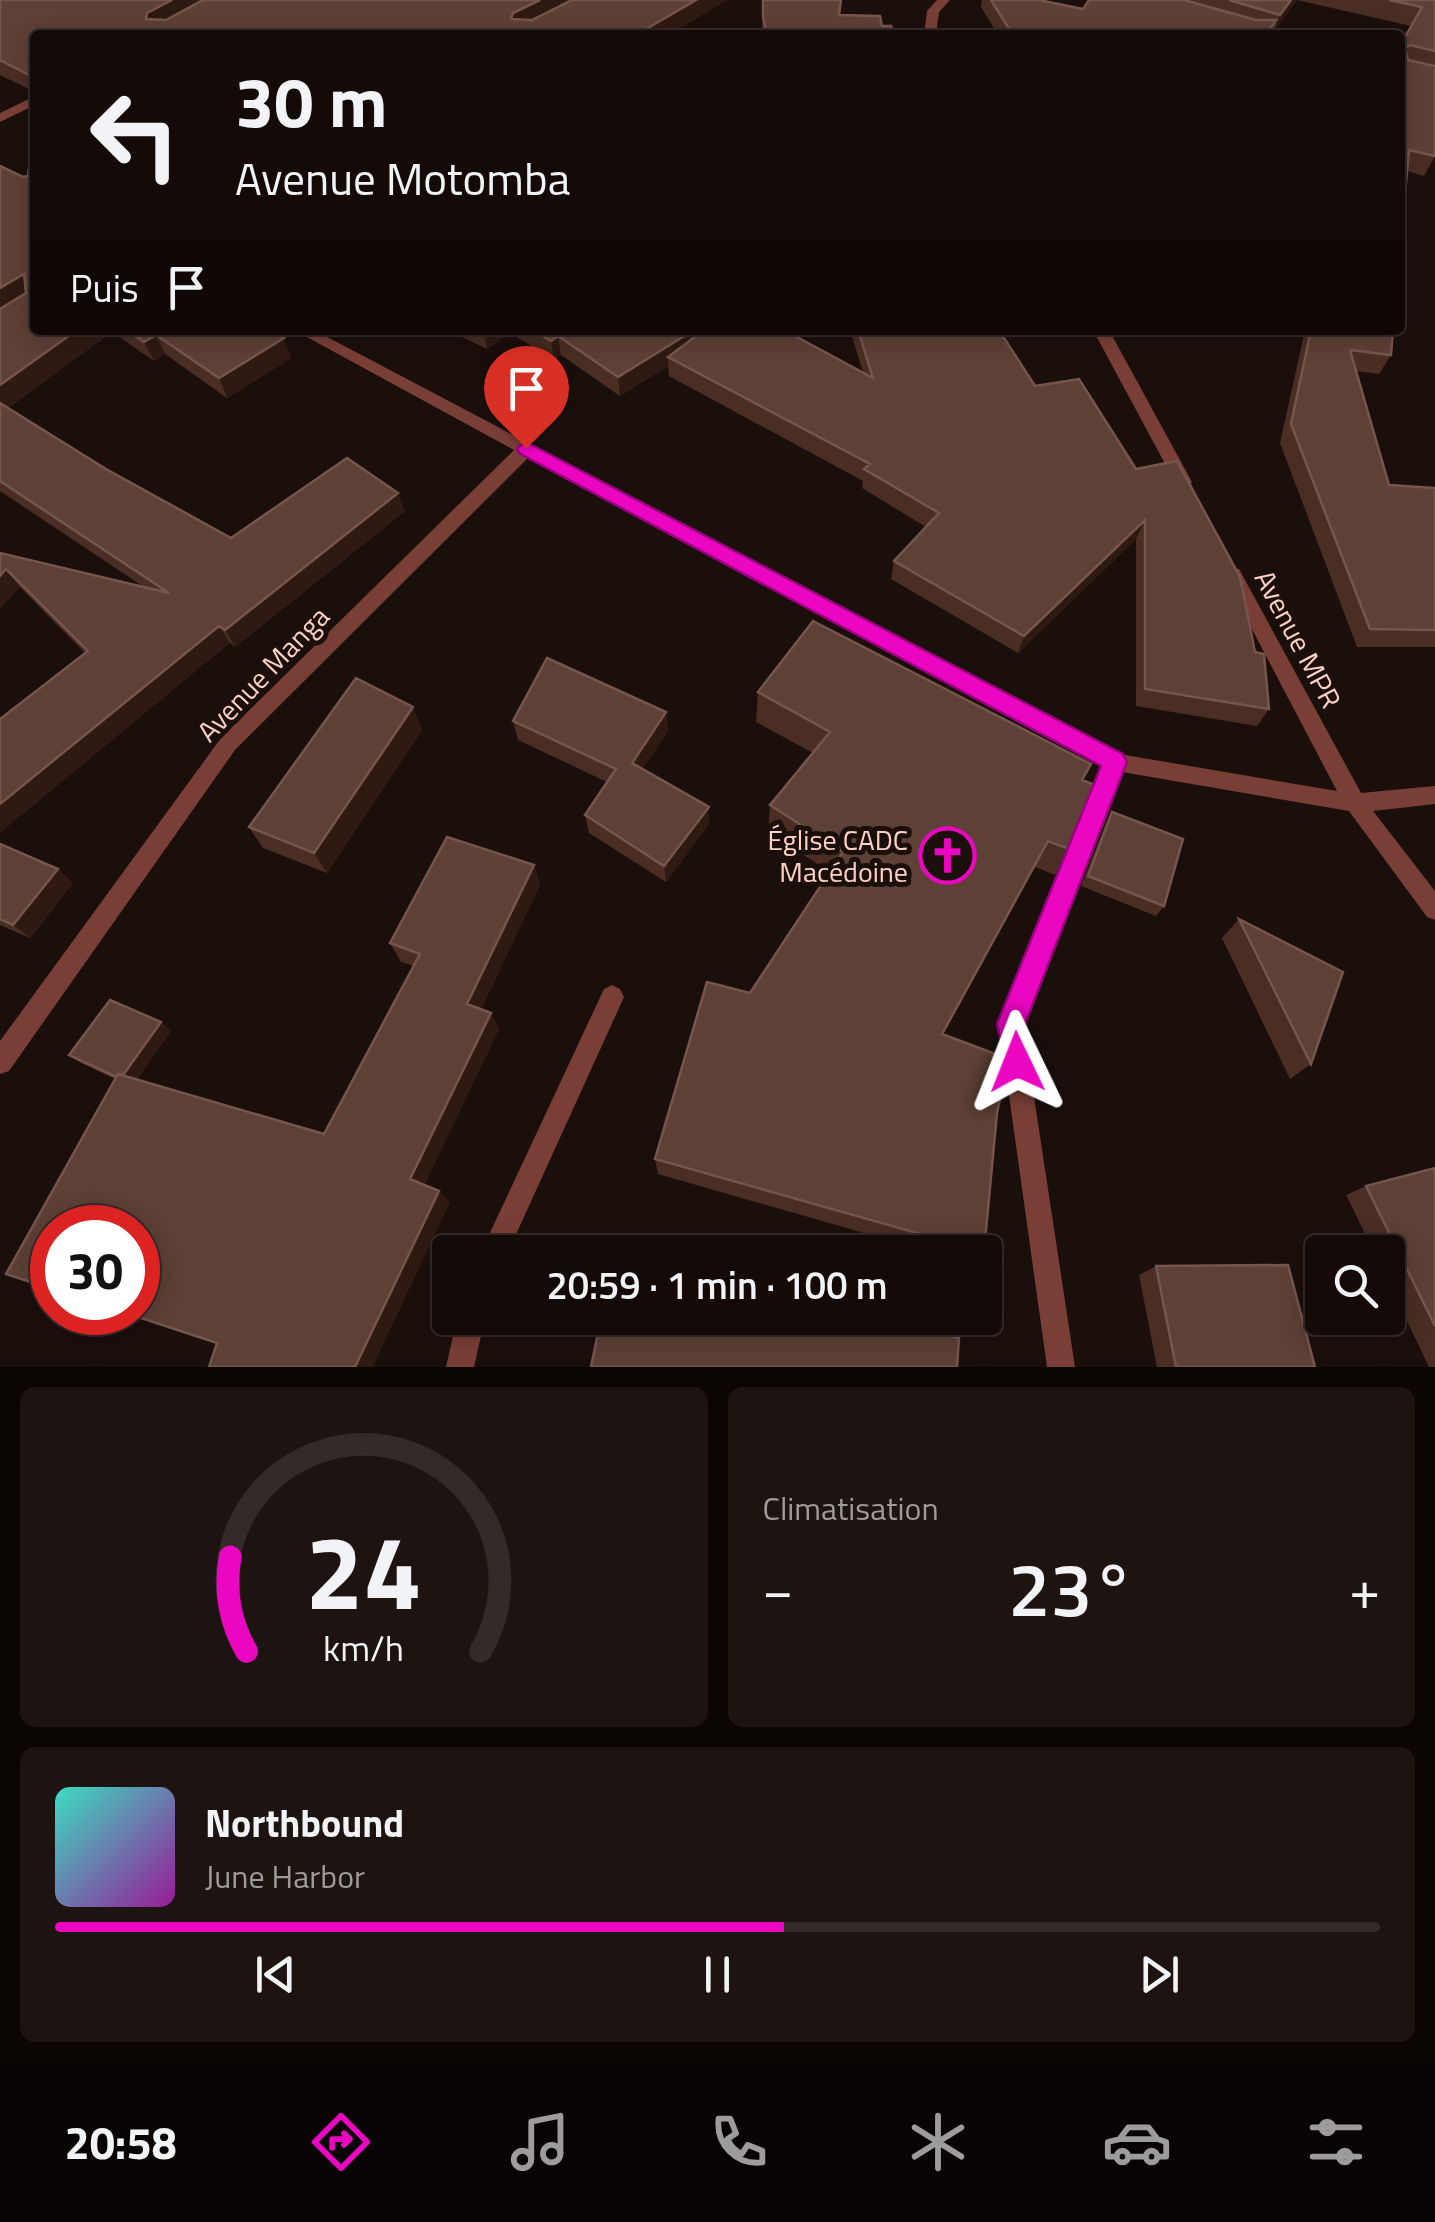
<!DOCTYPE html>
<html lang="fr">
<head>
<meta charset="utf-8">
<style>
  body { margin:0; font-family:"Titillium Web",sans-serif; background:#1d1412; color:#f1f3f6; height:100vh; display:flex; flex-direction:column; font-size:38px; white-space:nowrap }
  * { box-sizing:border-box; margin:0 }
  p { font-size:32px; color:#9d9b9c }
  .icon { flex:none; width:55px; height:55px; fill:none; stroke:currentColor; stroke-width:2; stroke-linecap:round; stroke-linejoin:round }
  .map { position:relative; height:1367px; overflow:hidden }
  .panel { display:flex; flex-direction:column; gap:20px; padding:20px; background:#0b0604; flex:1 }
  .panel>* { flex:none }
  .hud { position:absolute; left:30px; top:30px; width:1375px; height:305px; border-radius:10px; box-shadow:0 5px 25px #0003,0 0 0 2px #332b29; background:#140b08; color:#f1f3f6; overflow:hidden }
  .controls { position:absolute; left:1305px; top:1235px; display:grid; gap:20px }
  .controls a { display:grid; place-items:center; width:100px; height:100px; border-radius:10px; background:#140b08; box-shadow:0 5px 25px #0003,0 0 0 2px #332b29; font-size:50px }
  .speed { position:absolute; left:30px; top:1205px; display:flex; gap:20px; font-size:50px; font-weight:700; text-align:center }
  .speed>* { display:grid; place-content:center; width:130px; height:130px; border-radius:50%; background:#140b08; box-shadow:0 5px 25px #0003,0 0 0 2px #332b29; line-height:1 }
  .speed .limit { border:15px solid #d22; background:#fff; color:#111 }
  .pin { position:absolute; display:grid; place-items:center; width:85px; height:85px; color:#fff; margin:-102px -42px; border-radius:50% 50% 50% 0; rotate:-45deg; box-shadow:0 0 10px #0007 }
  .pin .icon { rotate:45deg }
  .me { position:absolute; width:110px; margin:-55px; rotate:358deg; stroke-linejoin:round; filter:drop-shadow(0 0 8px #0008) }
  .turn { display:flex; align-items:center; gap:35px; height:210px; padding:0 40px; font-size:45px }
  .turn .icon { width:130px; height:130px; stroke-width:2.5 }
  .turn b { display:block; font-size:70px; line-height:85px }
  .then { display:flex; align-items:center; height:95px; padding:0 40px; background:#0003; gap:20px; font-size:38px }
  .big { font-size:75px; font-weight:600; line-height:1.1 }
  .panel .widget { flex:1; display:flex; flex-direction:column; justify-content:center; gap:15px; min-width:0; padding:0 35px; border-radius:15px; background:#1d1412 }
  .panel .dial { align-items:center; gap:0 }
  .dial svg { height:260px; overflow:visible; fill:none; stroke:#332b29; stroke-width:7; stroke-linecap:round; text-anchor:middle }
  .dial text { fill:#f1f3f6; stroke:none }
  .song { display:flex; align-items:center; gap:30px }
  .cover { width:120px; height:120px; border-radius:15px; background:linear-gradient(135deg,hsl(170 70% 55%),hsl(300 70% 35%)) }
  .played { height:10px; border-radius:5px; background:linear-gradient(90deg,#eb06c2 55%,#332b29 55%) }
  .keys { display:flex; justify-content:space-around; direction:ltr }
  .heat { display:flex; justify-content:space-between; align-items:center; font-size:55px; direction:ltr }
  .panel .tiles { flex:1; display:grid; gap:20px; grid-template-columns:1fr 1fr }
  .widget:last-child { grid-column:span 2 }
  .trip { position:absolute; left:432px; top:1235px; width:570px; height:100px; border-radius:10px; background:#140b08; box-shadow:0 5px 25px #0003,0 0 0 2px #332b29; font-weight:600; line-height:100px; text-align:center }
  .tabs { display:flex; height:160px; justify-content:space-around; align-items:center; background:#080403; color:#9d9b9c }
  .tabs .icon { width:70px; height:70px }
  .tabs .on { color:#eb06c2 }
  .tabs b { font-size:45px; color:#f1f3f6 }
  .map>svg:first-child { display:block }
  .lines { fill:none; stroke-linecap:round; stroke-linejoin:round }
  .minor { fill:#793f37; fill-rule:evenodd }
  .wall { fill:#4a2e24 }
  .shaded-wall { fill:#2f1a13 }
  .building { fill:#5d4036; stroke:#76564c; stroke-width:2.5 }
  .route { fill:#eb06c2; stroke:#99047e; stroke-width:2.5 }
  .labels { text-anchor:middle; stroke-width:10; stroke-linejoin:round; paint-order:stroke }
  .street-label { font-size:28px; fill:#fed1c7; stroke:#1b0f0b }
  .poi-label { font-size:28px; fill:#fed1c7; stroke:#1b0f0b; text-anchor:end }
</style>
</head>
<body>
<div class="map">
<svg width="1435" height="1367" viewBox="0 0 1435 1367">
  <rect width="100%" height="100%" fill="#1b0f0b"/>
  <g class="lines">
    <path class="minor" d="M 937,0 L 950,0 L 939,12 L 936,35 L 924,35 L 927,11 Z
      M 35,96 L 35,105 L 0,122 L 0,113 Z
      M 294,330 L 314,330 L 1119,754 L 1337,791 L 1223,574 L 1225,569 L 1239,569 L 1361,793 L 1435,786 L 1435,804 L 1373,811 L 1435,891 L 1435,920 L 1427,917 L 1349,811 L 1122,772 L 1023,1024 L 1075,1367 L 1047,1367 L 999,1024 L 1103,766 L 528,458 L 235,750 L 9,1071 L 0,1074 L 0,1041 L 221,738 L 514,450 Z
      M 1093,330 L 1109,330 L 1192,482 L 1189,486 L 1177,486 Z
      M 612,985 L 620,989 L 624,997 L 508,1252 L 481,1252 L 604,989 Z
      M 457,1318 L 485,1318 L 474,1367 L 446,1367 Z"/>
  </g>
  <path class="wall" d="M 0,0 L 727,0 L 668,35 L 35,35 L 35,92 L 0,75 Z
    M 762,0 L 842,0 L 840,15 L 882,26 L 894,35 L 762,35 Z
    M 982,0 L 1039,0 L 1083,9 L 1089,0 L 1435,0 L 1435,156 L 1424,176 L 1407,171 L 1400,46 L 1411,26 L 1297,0 L 1271,35 L 998,35 L 981,7 Z
    M 0,166 L 35,330 L 271,330 L 284,338 L 291,358 L 227,398 L 165,354 L 154,361 L 112,332 L 8,408 L 106,469 L 231,538 L 398,493 L 404,512 L 235,647 L 230,643 L 85,653 L 20,587 L 0,608 L 0,553 L 144,587 L 0,491 Z
    M 448,330 L 702,330 L 702,332 L 863,372 L 850,330 L 999,330 L 1035,386 L 1136,469 L 1255,652 L 1269,709 L 1257,726 L 1136,706 L 1136,539 L 1018,653 L 891,579 L 894,561 L 926,527 L 862,488 L 863,481 L 669,376 L 668,366 L 620,396 L 561,355 L 554,360 L 510,333 L 487,349 Z
    M 1305,330 L 1393,330 L 1391,355 L 1379,374 L 1356,371 L 1389,485 L 1435,488 L 1435,647 L 1357,647 L 1280,443 Z
    M 758,692 L 1082,781 L 1069,849 L 1055,875 L 1035,867 L 943,1035 L 997,1113 L 984,1252 L 930,1252 L 658,1174 L 655,1159 L 750,993 L 830,872 L 768,832 L 770,805 L 813,753 L 756,722 Z
    M 666,712 L 668,731 L 643,768 L 709,824 L 666,882 L 589,833 L 585,815 L 607,782 L 518,740 L 513,721 Z
    M 422,730 L 327,873 L 263,848 L 249,827 Z
    M 1112,812 L 1164,906 L 1156,916 L 1081,886 L 1106,823 Z
    M 0,844 L 58,869 L 73,883 L 30,938 L 0,925 Z
    M 534,865 L 540,885 L 481,1009 L 499,1029 L 424,1185 L 450,1202 L 372,1367 L 209,1367 L 217,1343 L 115,1079 L 81,1063 L 69,1055 L 161,1022 L 171,1031 L 137,1079 L 324,1134 L 414,966 L 401,962 L 390,943 Z
    M 1239,919 L 1311,1064 L 1290,1079 L 1222,938 Z
    M 1435,1168 L 1435,1367 L 1429,1367 L 1388,1281 L 1388,1252 L 1374,1252 L 1346,1195 L 1366,1186 Z
    M 1156,1266 L 1315,1367 L 1157,1367 L 1139,1275 Z"/>
  <path class="shaded-wall" d="M 172,0 L 213,0 L 154,35 L 146,19 L 147,13 Z
    M 540,0 L 580,0 L 515,32 L 511,19 L 513,13 Z
    M 696,0 L 727,0 L 668,35 L 636,35 Z
    M 1291,0 L 1297,0 L 1273,33 L 1280,15 Z
    M 24,274 L 35,292 L 0,315 L 0,288 Z
    M 77,330 L 111,330 L 112,332 L 0,414 L 0,385 Z
    M 483,330 L 509,330 L 510,333 L 487,349 Z
    M 694,330 L 702,330 L 702,345 L 668,357 L 668,366 L 620,396 L 618,377 Z
    M 156,335 L 165,354 L 154,361 L 144,342 Z
    M 558,336 L 561,355 L 554,360 L 551,341 Z
    M 284,338 L 291,358 L 227,398 L 219,378 Z
    M 398,493 L 404,512 L 235,647 L 225,630 Z
    M 1145,520 L 1136,539 L 1018,653 L 1024,636 Z
    M 6,569 L 20,587 L 0,608 L 0,576 Z
    M 219,626 L 230,643 L 0,833 L 0,804 Z
    M 413,707 L 422,730 L 327,873 L 314,853 Z
    M 666,712 L 668,731 L 635,781 L 632,763 Z
    M 709,807 L 709,824 L 666,882 L 664,866 Z
    M 534,865 L 540,885 L 476,1021 L 467,1004 Z
    M 58,869 L 73,883 L 30,938 L 13,925 Z
    M 491,1013 L 499,1029 L 422,1190 L 410,1179 Z
    M 161,1022 L 171,1031 L 132,1087 L 120,1079 Z
    M 439,1191 L 450,1202 L 372,1367 L 355,1367 Z"/>
  <path class="building" d="M 0,0 L 172,0 L 147,13 L 146,19 L 166,20 L 203,0 L 540,0 L 513,13 L 511,19 L 532,20 L 572,0 L 696,0 L 636,35 L 35,35 L 35,78 L 0,60 Z
    M 763,0 L 841,0 L 839,15 L 880,16 L 882,26 L 891,26 L 894,35 L 767,35 L 763,17 Z
    M 991,0 L 1039,0 L 1083,9 L 1089,0 L 1184,0 L 1256,20 L 1276,20 L 1266,35 L 1013,35 Z
    M 1229,0 L 1291,0 L 1280,15 Z
    M 1389,0 L 1435,0 L 1435,51 L 1410,45 L 1405,48 L 1408,60 L 1435,66 L 1435,156 L 1409,150 L 1400,251 L 1400,46 L 1422,7 Z
    M 0,166 L 23,177 L 28,176 L 29,168 L 35,172 L 35,330 L 77,330 L 0,385 L 0,309 L 26,293 L 24,274 L 0,288 Z
    M 127,330 L 271,330 L 284,338 L 219,378 L 156,335 L 144,342 Z
    M 533,330 L 694,330 L 618,377 L 558,336 L 551,341 Z
    M 704,330 L 784,330 L 873,378 L 858,330 L 999,330 L 1035,386 L 1079,379 L 1136,469 L 1177,461 L 1240,577 L 1255,652 L 1264,654 L 1269,709 L 1145,689 L 1145,520 L 1024,636 L 894,561 L 939,513 L 864,469 L 870,464 L 668,357 Z
    M 1311,330 L 1393,330 L 1391,355 L 1350,350 L 1389,485 L 1435,488 L 1435,630 L 1370,629 L 1291,424 Z
    M 0,403 L 106,469 L 231,538 L 347,458 L 398,493 L 225,630 L 219,626 L 0,804 L 0,719 L 88,651 L 6,569 L 0,576 L 0,553 L 169,593 L 0,481 Z
    M 813,621 L 1091,764 L 1082,780 L 1095,785 L 1069,849 L 1048,841 L 942,1034 L 1009,1059 L 997,1113 L 984,1252 L 655,1159 L 707,982 L 750,993 L 843,852 L 770,805 L 830,732 L 758,692 Z
    M 547,658 L 666,712 L 632,763 L 709,807 L 664,866 L 585,815 L 616,769 L 513,721 Z
    M 356,678 L 413,707 L 314,853 L 249,827 Z
    M 1112,812 L 1183,839 L 1164,906 L 1088,876 Z
    M 447,837 L 534,865 L 467,1004 L 491,1013 L 410,1179 L 439,1191 L 355,1367 L 209,1367 L 217,1343 L 123,1312 L 138,1312 L 138,1228 L 52,1228 L 52,1289 L 6,1274 L 118,1074 L 324,1134 L 420,954 L 390,943 Z
    M 0,844 L 58,869 L 13,925 L 0,919 Z
    M 1239,919 L 1343,972 L 1311,1064 Z
    M 110,1000 L 161,1022 L 123,1075 L 118,1074 L 116,1077 L 69,1055 Z
    M 1435,1168 L 1435,1326 L 1366,1186 Z
    M 1288,1265 L 1315,1367 L 1176,1367 L 1156,1266 Z
    M 601,1318 L 862,1318 L 959,1338 L 957,1367 L 591,1367 Z"/>
  <path class="route" d="M 526,442 L 1123,754 L 1127,762 L 1025,1024 L 1031,1062 L 1027,1072 L 1017,1076 L 1007,1072 L 997,1024 L 1101,766 L 519,453 L 517,448 Z"/>
  <defs>
    <symbol id="church-ring" viewBox="-11 -11 22 22"><circle r="9.5" fill="#1b0f0b" stroke="#eb06c2" stroke-width="1.5"/><path d="M-1.2-6h2.4v3.5h3.3v2.4h-3.3V6h-2.4V-.1h-3.3v-2.4h3.3Z" fill="#eb06c2"/></symbol>
  </defs>
  <g fill-rule="evenodd">
    <use href="#church-ring" x="916" y="824" width="63" height="63"/>
  </g>
  <g class="labels">
    <g class="street-label">
      <text transform="translate(1298 639) rotate(62)" y="10">Avenue MPR</text>
      <text transform="translate(263 674) rotate(-46)" y="10">Avenue Manga</text>
    </g>
    <g class="poi-label">
      <text x="908" y="850">Église CADC<tspan x="908" dy="32">Macédoine</tspan></text>
    </g>
  </g>
</svg>
<div class="controls">
<a><svg class="icon" aria-label="search" viewBox="0 0 24 24"><circle cx="10" cy="10" r="6"/><path d="M15 15l6 6"/></svg></a>
</div>
<div class="speed"><div class="limit">30</div></div>
<div class="pin" style="left:526px;top:448px;background:#d93025"><svg class="icon" aria-label="arrive" viewBox="0 0 24 24"><path d="M6 21V4h12l-3 4 3 4H6"/></svg></div>
<svg class="me" style="left:1017px;top:1062px" viewBox="-20 -20 40 40"><path d="M0-17L14 15 0 8-14 15z" fill="#eb06c2" stroke="#fff" stroke-width="4"/></svg>
<div class="trip">20:59 · 1 min · 100 m</div>
<div class="hud">
<div class="turn"><svg class="icon" aria-label="left" viewBox="0 0 24 24"><path d="M17 20v-9H6M10 6l-5 5 5 5"/></svg><div><b>30 m</b>Avenue Motomba</div></div>
<div class="then">Puis<svg class="icon" aria-label="arrive" viewBox="0 0 24 24"><path d="M6 21V4h12l-3 4 3 4H6"/></svg></div>
</div>
</div>
<section class="panel">
<div class="tiles">
<div class="widget dial"><svg viewBox="0 0 100 80">
<path d="M14 69A42 42 0 1 1 86 69"/>
<path d="M14 69A42 42 0 0 1 9 40" stroke="#eb06c2"/>
<text x="50" y="56" font-size="32" font-weight="700">24</text>
<text x="50" y="72" font-size="11">km/h</text>
</svg></div>
<div class="widget"><p>Climatisation</p>
<div class="heat"><a>−</a><b class="big">23°</b><a>+</a></div>
</div>
<div class="widget">
<div class="song"><i class="cover"></i><div><b>Northbound</b><p>June Harbor</p></div></div>
<div class="played"></div>
<div class="keys"><svg class="icon" aria-label="previous" viewBox="0 0 24 24"><path d="M18 5L8 12l10 7zM5 5v14"/></svg><svg class="icon" aria-label="pause" viewBox="0 0 24 24"><path d="M8 5v14M16 5v14"/></svg><svg class="icon" aria-label="next" viewBox="0 0 24 24"><path d="M6 5l10 7-10 7zM19 5v14"/></svg></div>
</div>
</div>
</section>
<nav class="tabs">
<b>20:58</b>
<svg class="icon on" aria-label="directions" viewBox="0 0 24 24"><path d="M12 3l9 9-9 9-9-9zM9 14v-3h6M13 9l2 2-2 2"/></svg>
<svg class="icon" aria-label="music" viewBox="0 0 24 24"><path d="M9 18V5l10-2v13"/><circle cx="6" cy="18" r="3"/><circle cx="16" cy="16" r="3"/></svg>
<svg class="icon" aria-label="phone" viewBox="0 0 24 24"><path d="M5 4h4l2 5-3 2q2 4 5 5l2-3 5 2v4C11 20 4 13 5 4z"/></svg>
<svg class="icon" aria-label="climate" viewBox="0 0 24 24"><path d="M12 3v18M4 7l16 10M4 17L20 7"/></svg>
<svg class="icon" aria-label="car" viewBox="0 0 24 24"><path d="M5 17H2v-5l4-1 3-4h7l3 4 3 1v5h-3M9 17h6M6 11h13"/><circle cx="7" cy="17" r="2"/><circle cx="17" cy="17" r="2"/></svg>
<svg class="icon" aria-label="filters" viewBox="0 0 24 24"><path d="M4 7h16M4 17h16"/><circle cx="9" cy="7" r="2"/><circle cx="15" cy="17" r="2"/></svg>
</nav>
</body>
</html>
